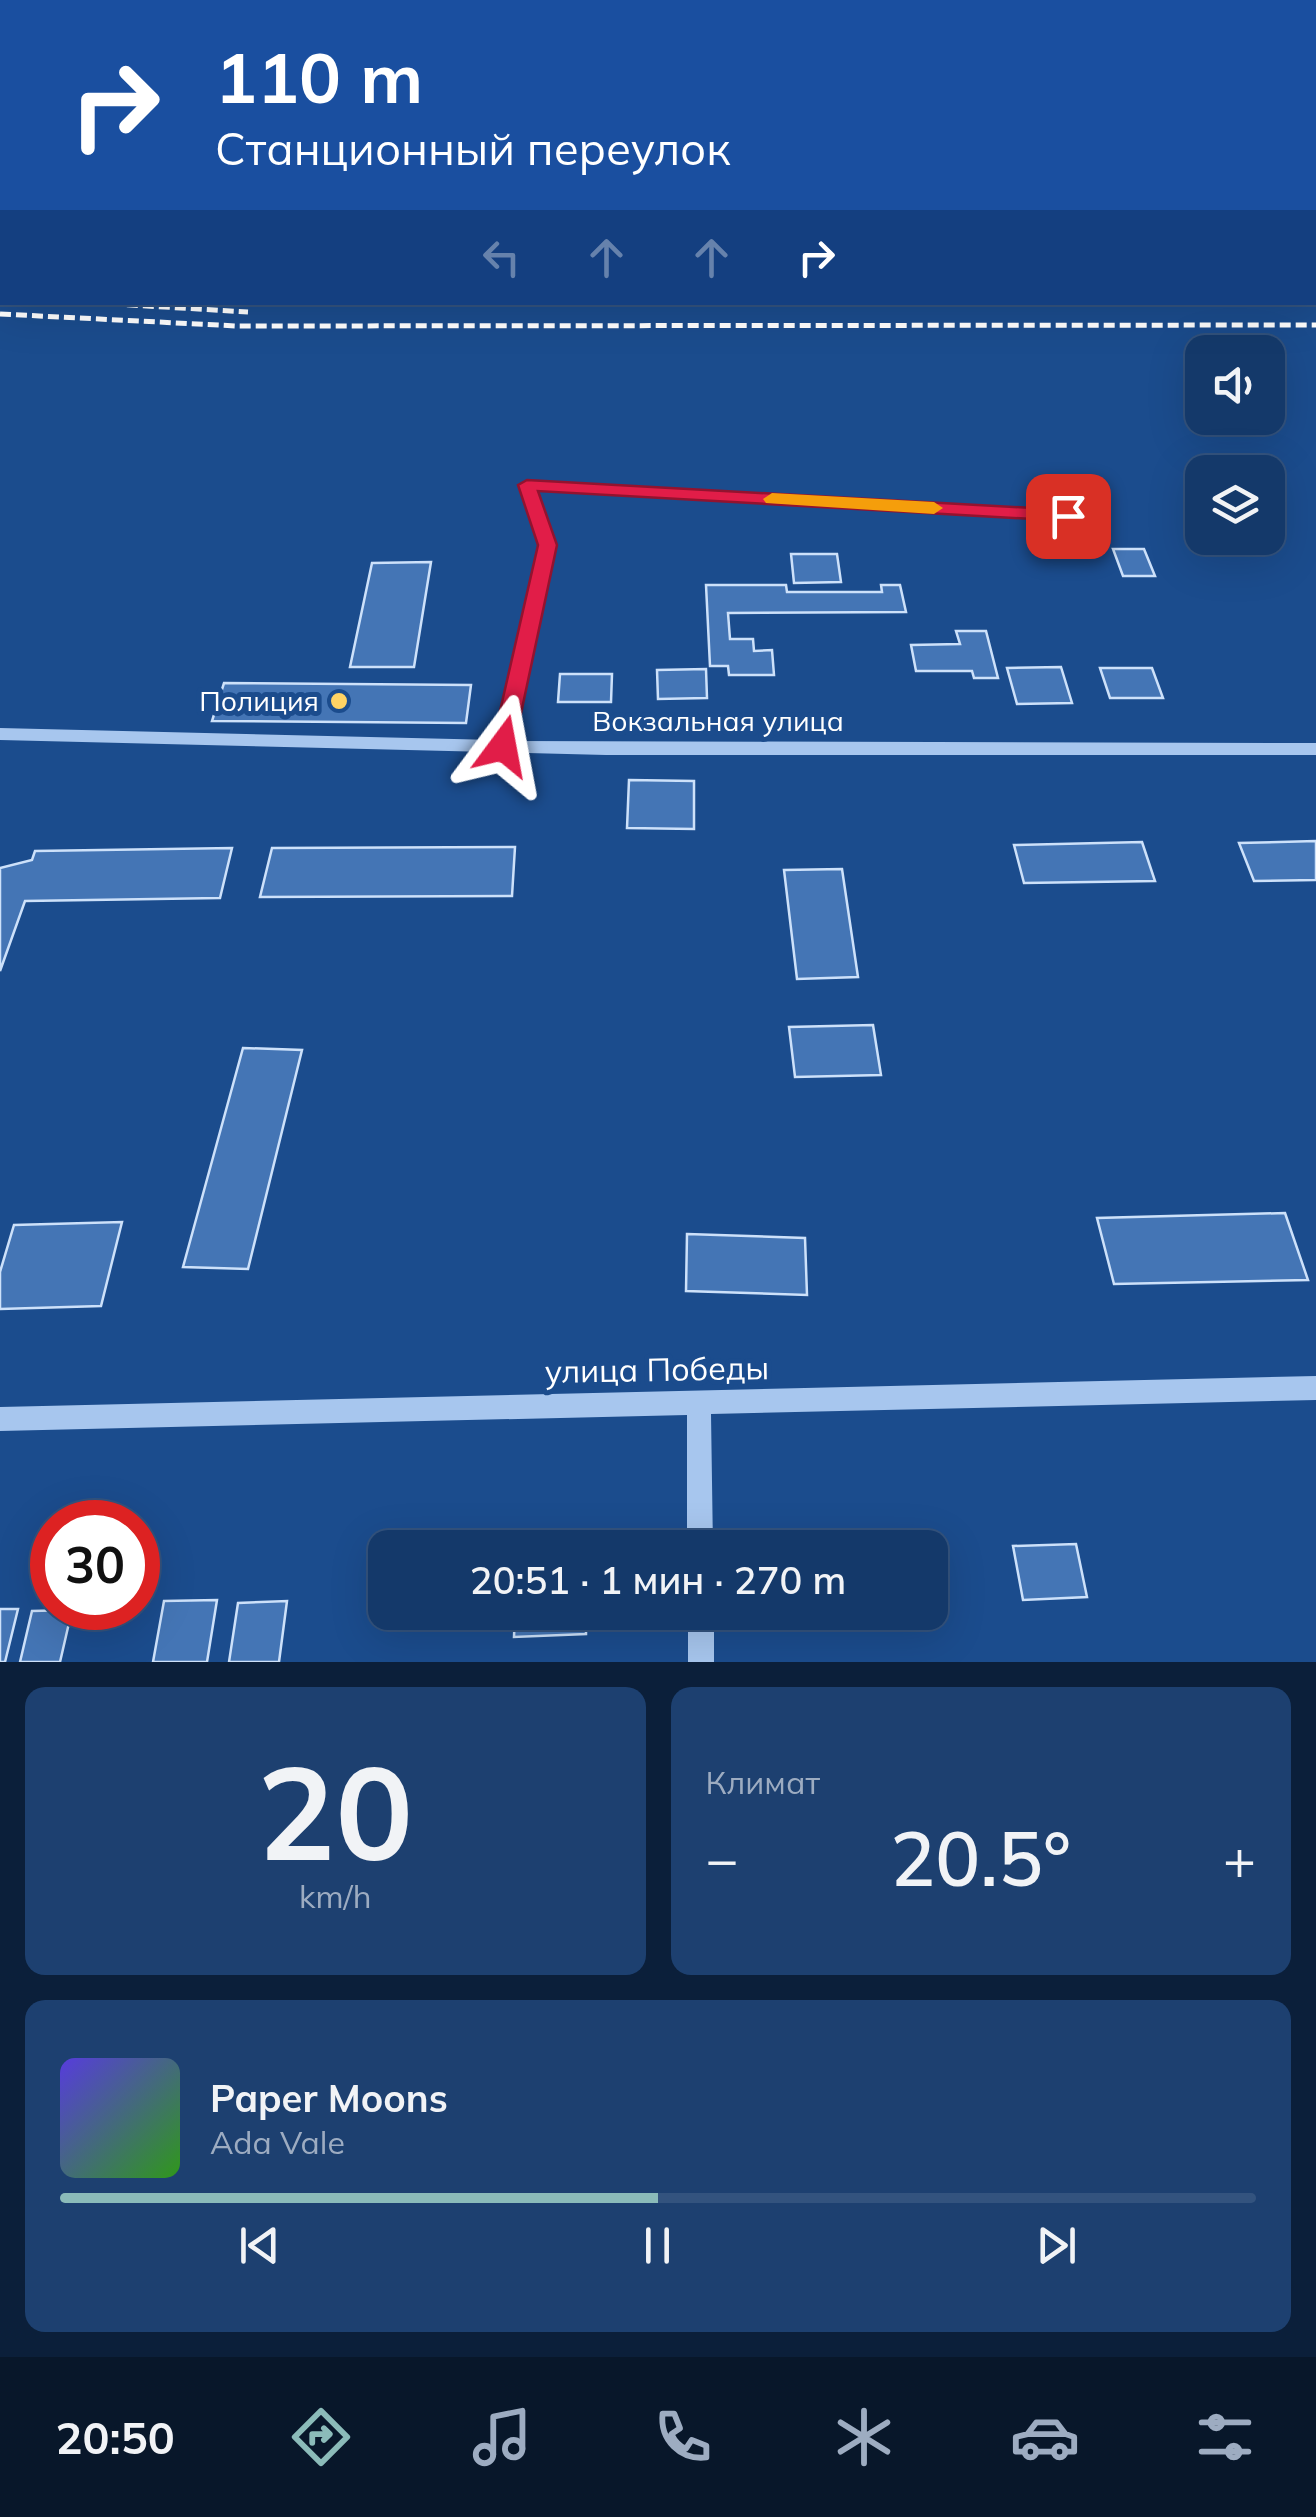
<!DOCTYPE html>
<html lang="ru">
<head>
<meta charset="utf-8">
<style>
  body { margin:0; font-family:Mulish,sans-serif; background:#1d4070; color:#f1f3f6; height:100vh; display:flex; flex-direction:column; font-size:38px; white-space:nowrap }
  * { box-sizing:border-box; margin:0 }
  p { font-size:32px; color:#9dacc1 }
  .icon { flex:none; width:55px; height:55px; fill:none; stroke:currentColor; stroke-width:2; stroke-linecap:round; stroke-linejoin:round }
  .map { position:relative; height:1662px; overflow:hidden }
  .details { display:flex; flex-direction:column; gap:25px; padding:25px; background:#0b1f3a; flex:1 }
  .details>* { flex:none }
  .hud { position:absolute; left:0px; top:0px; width:1318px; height:305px; box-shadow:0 10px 40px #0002,0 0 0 2px #33537e; background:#1a4fa0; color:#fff; overflow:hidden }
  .fabs { position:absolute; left:1185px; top:335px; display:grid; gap:20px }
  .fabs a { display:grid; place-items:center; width:100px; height:100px; border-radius:20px; background:#14396a; box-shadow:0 10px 40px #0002,0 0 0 2px #33537e; font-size:50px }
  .speed { position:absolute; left:30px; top:1500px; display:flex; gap:20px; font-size:50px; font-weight:700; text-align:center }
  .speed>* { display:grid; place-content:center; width:130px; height:130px; border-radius:50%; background:#14396a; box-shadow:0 10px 40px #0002,0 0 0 2px #33537e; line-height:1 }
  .speed .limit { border:15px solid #d22; background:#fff; color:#111 }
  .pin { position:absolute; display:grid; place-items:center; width:85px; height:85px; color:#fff; margin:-42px; border-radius:20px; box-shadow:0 5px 15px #0006 }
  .me { position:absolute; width:110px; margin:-55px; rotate:13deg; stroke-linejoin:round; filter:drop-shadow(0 0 8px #0008) }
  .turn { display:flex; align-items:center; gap:35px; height:210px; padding:0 50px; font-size:45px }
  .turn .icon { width:130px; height:130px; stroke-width:2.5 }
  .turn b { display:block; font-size:70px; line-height:85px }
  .lanes { display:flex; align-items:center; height:95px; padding:0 50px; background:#0003; justify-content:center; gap:50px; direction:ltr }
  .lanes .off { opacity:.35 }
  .big { font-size:75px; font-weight:600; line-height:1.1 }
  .details .card { flex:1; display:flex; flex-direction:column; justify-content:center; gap:15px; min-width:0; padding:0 35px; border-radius:20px; background:#1d4070 }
  .details .dial { align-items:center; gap:0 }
  .dial b { font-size:130px; line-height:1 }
  .song { display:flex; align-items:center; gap:30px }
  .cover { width:120px; height:120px; border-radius:15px; background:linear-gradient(135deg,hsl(250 70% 55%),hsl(110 70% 35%)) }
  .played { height:10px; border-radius:5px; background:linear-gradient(90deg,#8bbbb9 50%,#33537e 50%) }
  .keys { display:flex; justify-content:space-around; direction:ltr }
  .heat { display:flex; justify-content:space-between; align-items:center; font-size:55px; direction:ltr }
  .details .tiles { flex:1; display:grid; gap:25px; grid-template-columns:1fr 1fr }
  .card:last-child { grid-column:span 2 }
  .trip { position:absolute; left:368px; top:1530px; width:580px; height:100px; border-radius:20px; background:#14396a; box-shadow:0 10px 40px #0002,0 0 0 2px #33537e; font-weight:600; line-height:100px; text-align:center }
  .dock { display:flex; height:160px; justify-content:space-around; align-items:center; background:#08172a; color:#9dacc1 }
  .dock .icon { width:70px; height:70px }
  .dock .selected { color:#8bbbb9 }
  .dock b { font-size:45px; color:#f1f3f6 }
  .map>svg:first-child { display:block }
  .building { fill:#4475b5; stroke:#cde1fa; stroke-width:2.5 }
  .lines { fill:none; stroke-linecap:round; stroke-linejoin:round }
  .minor { fill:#a7c6ee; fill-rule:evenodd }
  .rail { stroke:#fff; stroke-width:5; stroke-dasharray:11 5; stroke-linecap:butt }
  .route { fill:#e11d48; stroke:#92132f; stroke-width:2.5 }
  .slow { fill:#f59e0b }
  .poi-dot { fill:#ffd364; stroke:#1b4c8d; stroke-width:4 }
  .labels { text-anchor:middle; stroke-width:10; stroke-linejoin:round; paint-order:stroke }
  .poi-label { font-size:28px; fill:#fff; stroke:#1b4c8d; text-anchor:end }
  .street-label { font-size:28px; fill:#fff; stroke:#1b4c8d }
  .near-street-label { font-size:32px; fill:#fff; stroke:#1b4c8d }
</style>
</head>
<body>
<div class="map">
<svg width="1316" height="1662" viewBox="0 0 1316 1662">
  <rect width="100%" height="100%" fill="#1b4c8d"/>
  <path class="building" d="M 1113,549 L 1144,549 L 1155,576 L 1123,576 Z
    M 791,554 L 837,554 L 841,582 L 794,583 Z
    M 431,562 L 414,667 L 350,667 L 372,563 Z
    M 706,585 L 786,585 L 787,592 L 882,592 L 881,585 L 900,585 L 906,612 L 728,613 L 730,639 L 753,639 L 754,651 L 772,650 L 774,675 L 729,675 L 728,666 L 710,666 Z
    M 956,631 L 986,631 L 998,678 L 974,678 L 972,671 L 916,671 L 911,645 L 960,644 Z
    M 1061,667 L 1072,703 L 1017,704 L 1007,668 Z
    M 1100,668 L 1152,668 L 1163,698 L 1110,698 Z
    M 706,669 L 707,698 L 658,699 L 657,670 Z
    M 560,674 L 612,674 L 611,702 L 558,702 Z
    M 224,683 L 471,685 L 466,723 L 212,721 Z
    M 629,780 L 694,781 L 694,829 L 627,828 Z
    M 1316,841 L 1316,880 L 1254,881 L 1239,843 Z
    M 1142,842 L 1155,881 L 1024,883 L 1014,845 Z
    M 515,847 L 512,896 L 260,897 L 272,848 Z
    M 232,848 L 220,898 L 25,901 L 0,971 L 0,868 L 32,860 L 35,851 Z
    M 842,869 L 858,977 L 797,979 L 784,870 Z
    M 873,1025 L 881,1075 L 795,1077 L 789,1027 Z
    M 243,1048 L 302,1050 L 248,1269 L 183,1267 Z
    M 1285,1213 L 1308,1280 L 1114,1284 L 1097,1218 Z
    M 122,1222 L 101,1306 L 0,1309 L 0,1272 L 14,1225 Z
    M 687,1234 L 805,1238 L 807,1295 L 686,1291 Z
    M 914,1538 L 915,1548 L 794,1548 L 793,1542 Z
    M 1076,1544 L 1087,1597 L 1023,1600 L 1013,1546 Z
    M 217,1600 L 207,1662 L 153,1662 L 164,1601 Z
    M 287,1601 L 279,1662 L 229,1662 L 238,1603 Z
    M 0,1609 L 18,1609 L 5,1662 L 0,1662 Z
    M 72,1610 L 60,1662 L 20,1662 L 32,1611 Z
    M 515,1612 L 586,1612 L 586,1634 L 514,1637 Z"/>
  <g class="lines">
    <path class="minor" d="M 139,0 L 149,0 L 150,2 L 141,2 Z
      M 522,0 L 532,0 L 533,2 L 524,2 Z
      M 1315,13 L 1316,13 L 1316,19 L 1315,19 Z
      M 1315,188 L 1316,188 L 1316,194 L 1315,194 Z
      M 527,481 L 1068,511 L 1075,515 L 1068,519 L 535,490 L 555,545 L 512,741 L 1316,743 L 1316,755 L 606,755 L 0,740 L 0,728 L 496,740 L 541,545 L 520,485 Z
      M 1316,1376 L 1316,1400 L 711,1414 L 713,1548 L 687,1548 L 687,1415 L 0,1431 L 0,1407 Z
      M 688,1612 L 714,1612 L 714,1662 L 688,1662 Z"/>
    <path class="rail" d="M 79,302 L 248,312
      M 0,314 L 237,326 L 1316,325"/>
  </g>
  <path class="route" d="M 527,480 L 1068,510 L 1077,516 L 1068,521 L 538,491 L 557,545 L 514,746 L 503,754 L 492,746 L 538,545 L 518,485 Z"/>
  <path class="slow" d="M 772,493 L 934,502 L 943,508 L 934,514 L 766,503 L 763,499 Z"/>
  <circle class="poi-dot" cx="339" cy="701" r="10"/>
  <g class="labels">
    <g class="poi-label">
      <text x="319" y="711">Полиция</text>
    </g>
    <g class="street-label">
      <text x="718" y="731">Вокзальная улица</text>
    </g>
    <g class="near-street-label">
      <text transform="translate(657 1370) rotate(-1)" y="11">улица Победы</text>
    </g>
  </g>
</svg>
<div class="fabs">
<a><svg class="icon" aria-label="sound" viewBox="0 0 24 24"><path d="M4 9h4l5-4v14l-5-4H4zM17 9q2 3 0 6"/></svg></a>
<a><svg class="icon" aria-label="layers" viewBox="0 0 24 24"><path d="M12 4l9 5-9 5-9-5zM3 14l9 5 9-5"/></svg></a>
</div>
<div class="speed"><div class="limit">30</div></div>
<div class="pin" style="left:1068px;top:516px;background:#d93025"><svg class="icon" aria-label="arrive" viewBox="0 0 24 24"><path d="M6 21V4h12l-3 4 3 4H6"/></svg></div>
<svg class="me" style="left:503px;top:746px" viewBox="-20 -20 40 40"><path d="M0-17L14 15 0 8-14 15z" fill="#e11d48" stroke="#fff" stroke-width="4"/></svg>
<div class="trip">20:51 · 1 мин · 270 m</div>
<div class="hud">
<div class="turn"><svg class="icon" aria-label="right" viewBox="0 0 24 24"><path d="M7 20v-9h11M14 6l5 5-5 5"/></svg><div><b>110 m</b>Станционный переулок</div></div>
<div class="lanes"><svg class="icon off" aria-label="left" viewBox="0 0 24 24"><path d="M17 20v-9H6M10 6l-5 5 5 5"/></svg><svg class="icon off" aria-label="ahead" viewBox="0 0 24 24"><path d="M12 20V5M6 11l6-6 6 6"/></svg><svg class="icon off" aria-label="ahead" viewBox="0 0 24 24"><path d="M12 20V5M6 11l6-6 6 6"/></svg><svg class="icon" aria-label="right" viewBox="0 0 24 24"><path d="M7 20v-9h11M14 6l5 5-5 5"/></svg></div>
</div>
</div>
<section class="details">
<div class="tiles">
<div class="card dial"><b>20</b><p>km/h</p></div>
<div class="card"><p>Климат</p>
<div class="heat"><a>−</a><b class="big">20.5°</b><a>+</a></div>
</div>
<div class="card">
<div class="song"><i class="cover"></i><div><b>Paper Moons</b><p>Ada Vale</p></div></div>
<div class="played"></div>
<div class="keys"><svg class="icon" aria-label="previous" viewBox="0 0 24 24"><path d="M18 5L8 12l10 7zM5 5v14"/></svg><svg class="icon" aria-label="pause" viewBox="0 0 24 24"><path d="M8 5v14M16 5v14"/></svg><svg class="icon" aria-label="next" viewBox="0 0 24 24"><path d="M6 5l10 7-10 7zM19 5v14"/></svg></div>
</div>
</div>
</section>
<nav class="dock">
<b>20:50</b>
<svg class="icon selected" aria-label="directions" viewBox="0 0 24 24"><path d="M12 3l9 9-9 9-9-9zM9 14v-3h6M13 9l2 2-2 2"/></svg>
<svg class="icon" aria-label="music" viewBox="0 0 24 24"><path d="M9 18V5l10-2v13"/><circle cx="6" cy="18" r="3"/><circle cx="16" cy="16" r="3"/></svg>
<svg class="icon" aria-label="phone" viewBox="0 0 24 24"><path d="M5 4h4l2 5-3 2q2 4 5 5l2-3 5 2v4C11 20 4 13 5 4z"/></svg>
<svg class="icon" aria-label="climate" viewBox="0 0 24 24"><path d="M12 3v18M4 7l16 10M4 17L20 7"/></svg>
<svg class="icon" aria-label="car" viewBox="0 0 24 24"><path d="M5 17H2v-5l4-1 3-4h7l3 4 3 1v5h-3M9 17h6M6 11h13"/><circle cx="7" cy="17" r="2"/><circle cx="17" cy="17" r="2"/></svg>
<svg class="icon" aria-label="filters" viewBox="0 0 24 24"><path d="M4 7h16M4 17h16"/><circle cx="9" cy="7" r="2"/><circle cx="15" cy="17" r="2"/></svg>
</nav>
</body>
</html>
